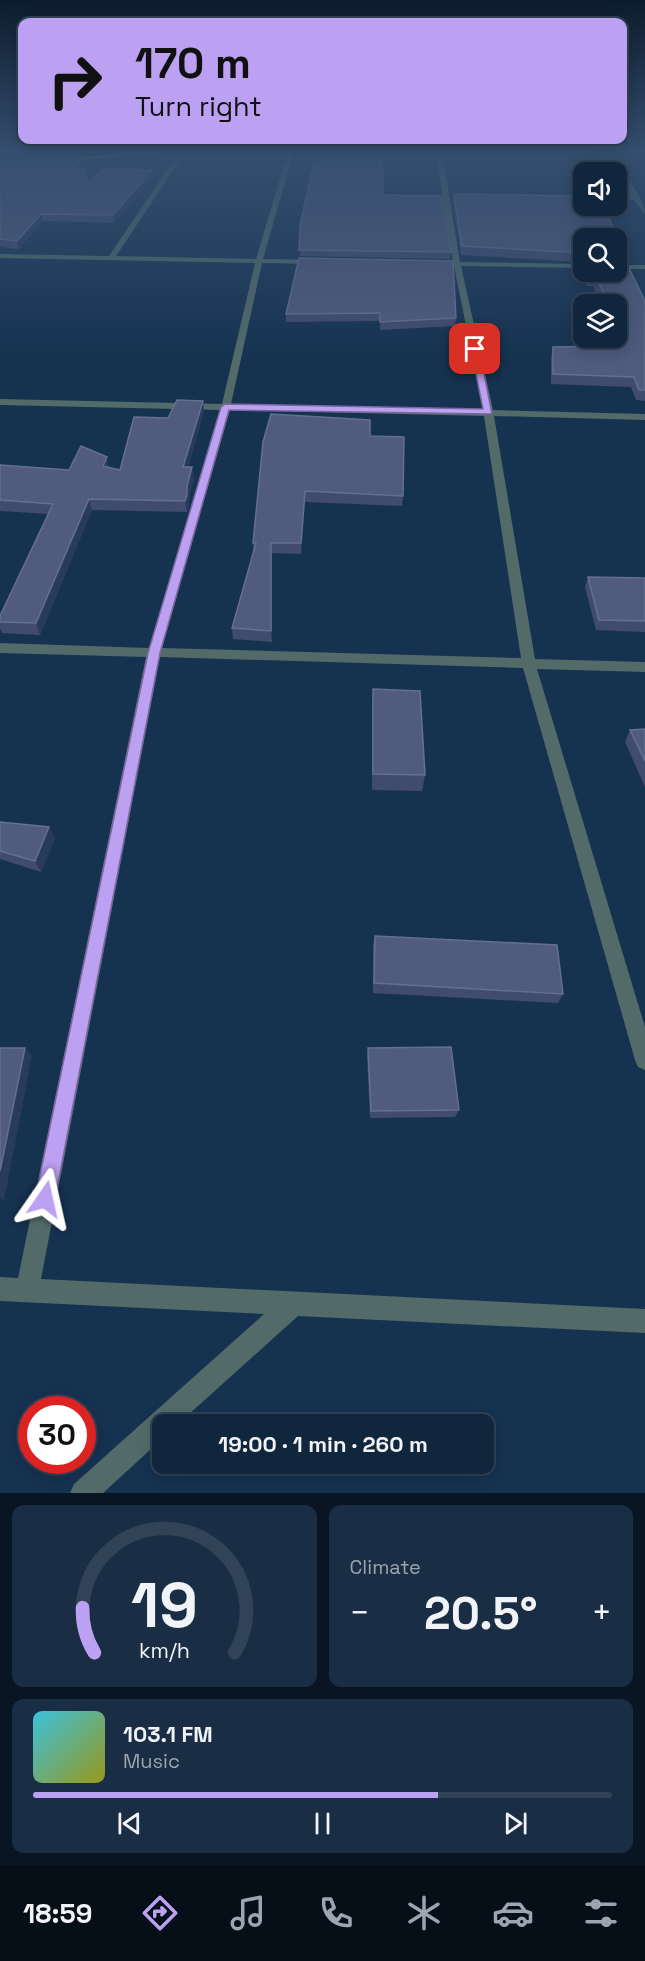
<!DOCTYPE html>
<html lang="en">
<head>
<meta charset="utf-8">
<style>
  body { margin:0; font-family:"Space Grotesk",sans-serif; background:#192e44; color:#f1f3f6; height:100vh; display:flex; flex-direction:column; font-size:22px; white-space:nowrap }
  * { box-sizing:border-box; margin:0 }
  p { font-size:20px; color:#9ca5b0 }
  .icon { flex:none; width:33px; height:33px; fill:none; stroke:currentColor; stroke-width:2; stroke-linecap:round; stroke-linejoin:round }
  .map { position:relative; height:1493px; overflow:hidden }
  .sheet { display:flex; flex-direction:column; gap:12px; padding:12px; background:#091522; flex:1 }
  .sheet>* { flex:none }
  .banner { position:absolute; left:18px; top:18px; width:609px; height:126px; border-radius:12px; box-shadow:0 3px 15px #0003,0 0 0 2px #304357; background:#bca0f2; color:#111; overflow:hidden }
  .controls { position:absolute; left:573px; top:162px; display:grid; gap:12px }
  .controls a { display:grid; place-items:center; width:54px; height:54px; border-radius:12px; background:#10263d; box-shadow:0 3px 15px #0003,0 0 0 2px #304357; font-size:30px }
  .speed { position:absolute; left:18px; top:1396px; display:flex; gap:12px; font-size:30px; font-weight:700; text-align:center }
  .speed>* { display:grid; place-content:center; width:78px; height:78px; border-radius:50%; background:#10263d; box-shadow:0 3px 15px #0003,0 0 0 2px #304357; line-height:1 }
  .speed .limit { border:9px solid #d22; background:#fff; color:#111 }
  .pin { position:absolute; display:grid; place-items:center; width:51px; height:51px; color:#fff; margin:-26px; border-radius:12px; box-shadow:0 3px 9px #0006 }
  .me { position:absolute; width:66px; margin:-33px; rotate:11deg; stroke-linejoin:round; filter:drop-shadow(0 0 4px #0008) }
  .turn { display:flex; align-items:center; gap:21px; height:126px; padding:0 18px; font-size:27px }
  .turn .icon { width:78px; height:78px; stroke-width:2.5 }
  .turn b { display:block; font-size:42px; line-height:51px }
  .big { font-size:45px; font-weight:800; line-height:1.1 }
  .sheet .tile { flex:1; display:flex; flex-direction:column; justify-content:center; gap:9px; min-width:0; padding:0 21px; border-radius:12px; background:#192e44 }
  .sheet .dial { align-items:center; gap:0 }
  .dial svg { height:156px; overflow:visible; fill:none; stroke:#304357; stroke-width:7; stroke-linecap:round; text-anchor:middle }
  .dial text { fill:#f1f3f6; stroke:none }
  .song { display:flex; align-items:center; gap:18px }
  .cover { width:72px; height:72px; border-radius:9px; background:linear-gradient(135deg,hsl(190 70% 55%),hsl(60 70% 35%)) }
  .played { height:6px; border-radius:3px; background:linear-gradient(90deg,#bca0f2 70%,#304357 70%) }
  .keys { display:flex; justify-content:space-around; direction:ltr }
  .heat { display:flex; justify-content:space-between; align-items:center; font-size:33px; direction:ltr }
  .sheet .tiles { flex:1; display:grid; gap:12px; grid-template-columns:1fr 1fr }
  .tile:last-child { grid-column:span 2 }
  .trip { position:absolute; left:152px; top:1414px; width:342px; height:60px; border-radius:12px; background:#10263d; box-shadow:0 3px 15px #0003,0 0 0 2px #304357; font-weight:800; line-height:60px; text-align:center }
  .tabs { display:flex; height:96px; justify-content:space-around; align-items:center; background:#060f18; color:#9ca5b0 }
  .tabs .icon { width:42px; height:42px }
  .tabs .selected { color:#bca0f2 }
  .tabs b { font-size:27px; color:#f1f3f6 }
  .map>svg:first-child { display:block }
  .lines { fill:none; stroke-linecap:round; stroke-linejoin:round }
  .minor { fill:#526b69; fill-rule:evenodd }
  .major { fill:#6ea3a0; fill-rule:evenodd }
  .wall { fill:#414b6f; fill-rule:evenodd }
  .shaded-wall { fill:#293a5d }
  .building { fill:#505b7d; stroke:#64708f; stroke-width:1.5 }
  .route { fill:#bca0f2; stroke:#7a689d; stroke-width:1.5 }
</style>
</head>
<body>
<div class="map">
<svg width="645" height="1493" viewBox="0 0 645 1493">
  <rect width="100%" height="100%" fill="#163251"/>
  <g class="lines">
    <path class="minor" d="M 180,151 L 186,151 L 116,256 L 256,259 L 288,151 L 294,151 L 263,259 L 317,260 L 321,262 L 317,264 L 262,263 L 231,404 L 483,410 L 454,266 L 445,264 L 453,262 L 436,151 L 442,151 L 460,262 L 584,264 L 584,268 L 461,266 L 493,410 L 645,414 L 645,420 L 494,416 L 535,659 L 645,662 L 645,672 L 537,669 L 645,1027 L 645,1070 L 638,1067 L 635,1060 L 523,668 L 160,657 L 41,1279 L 645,1309 L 645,1333 L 298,1316 L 177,1425 L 162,1425 L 162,1439 L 103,1493 L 70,1493 L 74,1484 L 264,1314 L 0,1301 L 0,1277 L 18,1278 L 146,657 L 0,653 L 0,643 L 149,648 L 220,410 L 0,405 L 0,399 L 222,404 L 255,263 L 0,258 L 0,254 L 109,256 ZM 230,410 L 484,416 L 521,658 L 162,648 Z
      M 603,151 L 609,151 C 619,166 645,198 645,214 L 634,200 L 616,200 L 616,196 L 631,196 Z
      M 616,265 L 645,265 L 645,269 L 616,269 Z"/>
    <path class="major" d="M 152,151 L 174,151 L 60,162 L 57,160 Z"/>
  </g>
  <path class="wall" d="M 81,161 L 83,168 L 82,169 L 88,182 L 153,177 L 114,223 L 43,221 L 19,249 L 0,247 L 0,162 Z
    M 454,194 L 599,210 L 622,249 L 619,262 L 645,301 L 645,401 L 636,400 L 631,387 L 551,384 L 551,357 L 553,347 L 615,346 L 616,342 L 618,342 L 616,338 L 616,304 L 601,304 L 593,286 L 587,286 L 579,270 L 581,262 L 461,255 L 453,203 ZM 584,238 L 616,272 L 584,272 Z
    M 383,195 L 451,252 L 450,259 L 300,256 L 300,226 Z
    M 299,258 L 456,318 L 455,326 L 380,330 L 380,321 L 286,322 L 286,314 Z
    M 204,412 L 188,467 L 194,479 L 189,497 L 189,506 L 187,512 L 92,510 L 40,635 L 2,633 L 0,628 L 0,616 L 48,514 L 0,511 L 0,465 L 69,470 L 109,468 L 120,470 L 168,418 Z
    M 370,420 L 370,436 L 403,496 L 402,506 L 305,502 L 301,554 L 272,553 L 272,642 L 233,639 L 232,628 L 253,553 L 253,543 Z
    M 588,577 L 645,578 L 645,632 L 596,630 L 585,587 Z
    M 373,689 L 425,775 L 422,791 L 372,790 L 372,706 Z
    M 645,729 L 645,787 L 625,742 L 630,730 Z
    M 0,822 L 55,838 L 41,872 L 0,859 Z
    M 375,936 L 563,994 L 558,1003 L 373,993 L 373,946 Z
    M 368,1048 L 459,1110 L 455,1117 L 370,1118 L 367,1056 Z"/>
  <path class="shaded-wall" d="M 37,151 L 78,151 L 78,155 L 0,161 L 0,154 Z
    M 81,161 L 83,168 L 74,176 L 73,169 Z
    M 152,170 L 153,177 L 114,223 L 113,215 Z
    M 41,214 L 43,221 L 19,249 L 17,241 Z
    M 617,254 L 621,254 L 619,263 L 616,263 Z
    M 203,401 L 204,412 L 185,478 L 183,467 Z
    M 107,457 L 109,468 L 103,466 Z
    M 192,467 L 194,479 L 189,497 L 189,506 L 187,512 L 185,501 L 187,486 Z
    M 305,491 L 305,502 L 301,554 L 301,543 Z
    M 89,499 L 92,510 L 40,635 L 36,623 Z
    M 271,543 L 272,553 L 272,642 L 271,631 Z
    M 49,827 L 55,838 L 41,872 L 35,861 Z
    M 25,1048 L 32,1056 L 4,1201 L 0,1198 L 0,1171 Z"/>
  <path class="building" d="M 0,151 L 37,151 L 0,154 Z
    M 316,151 L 382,151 L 383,195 L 442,196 L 451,252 L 299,250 L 300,226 Z
    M 79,155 L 81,161 L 73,169 L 84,169 L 88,182 L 104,169 L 152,170 L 113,215 L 41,214 L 17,241 L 0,239 L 0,162 Z
    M 454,194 L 584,196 L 584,206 L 596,206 L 599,210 L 606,211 L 622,249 L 619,249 L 621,254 L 617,254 L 617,261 L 626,262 L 645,301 L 645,390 L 639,390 L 634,377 L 553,374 L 553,347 L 618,346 L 616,342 L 625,342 L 616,324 L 616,304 L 608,304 L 596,276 L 590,276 L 587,272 L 616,272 L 616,238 L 584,238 L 584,253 L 462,246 Z
    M 299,258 L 453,261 L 456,318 L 380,322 L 380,313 L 286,314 Z
    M 177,400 L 203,401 L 183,467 L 192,467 L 187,486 L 187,495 L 185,501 L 89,499 L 36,623 L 0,622 L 0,616 L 53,504 L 0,500 L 0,465 L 69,470 L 81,446 L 107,457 L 103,466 L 120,470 L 134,417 L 168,418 Z
    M 271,414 L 370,420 L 370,436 L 404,437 L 403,496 L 305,491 L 301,543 L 271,543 L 271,631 L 232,628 L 256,543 L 253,543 L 263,442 Z
    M 588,577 L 645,578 L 645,621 L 599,620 Z
    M 373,689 L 420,691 L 425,775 L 373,774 Z
    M 645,729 L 645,761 L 630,730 Z
    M 0,822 L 49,827 L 35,861 L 0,851 Z
    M 375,936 L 557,945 L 563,994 L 374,983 Z
    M 451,1047 L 459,1110 L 371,1111 L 368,1048 Z
    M 0,1048 L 25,1048 L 0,1171 Z"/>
  <linearGradient id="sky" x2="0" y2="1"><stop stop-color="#0c1c2d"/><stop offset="0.42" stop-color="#364f70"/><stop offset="1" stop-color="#364f70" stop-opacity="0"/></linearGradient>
  <rect width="645" height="360" fill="url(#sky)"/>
  <path class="route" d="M 475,346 L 479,349 L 492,414 L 229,410 L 160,653 L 55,1199 L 52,1206 L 45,1209 L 38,1206 L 35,1199 L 148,653 L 221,407 L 225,404 L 483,409 L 471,349 Z"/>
</svg>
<div class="controls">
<a><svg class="icon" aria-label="sound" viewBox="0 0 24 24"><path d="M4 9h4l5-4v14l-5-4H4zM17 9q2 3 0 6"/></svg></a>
<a><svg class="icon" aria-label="search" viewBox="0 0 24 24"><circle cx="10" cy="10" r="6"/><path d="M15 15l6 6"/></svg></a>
<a><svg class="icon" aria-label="layers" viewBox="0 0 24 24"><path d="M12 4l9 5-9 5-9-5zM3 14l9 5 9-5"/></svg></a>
</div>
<div class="speed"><div class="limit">30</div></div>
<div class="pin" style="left:475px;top:349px;background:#d93025"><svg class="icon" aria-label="arrive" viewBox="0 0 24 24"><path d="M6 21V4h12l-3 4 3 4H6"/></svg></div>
<svg class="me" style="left:45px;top:1199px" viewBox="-20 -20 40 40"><path d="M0-17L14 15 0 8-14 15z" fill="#bca0f2" stroke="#fff" stroke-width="4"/></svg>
<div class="trip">19:00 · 1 min · 260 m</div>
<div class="banner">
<div class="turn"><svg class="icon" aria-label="right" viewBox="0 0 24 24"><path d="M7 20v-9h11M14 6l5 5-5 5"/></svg><div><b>170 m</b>Turn right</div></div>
</div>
</div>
<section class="sheet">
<div class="tiles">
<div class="tile dial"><svg viewBox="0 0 100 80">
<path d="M14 69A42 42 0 1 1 86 69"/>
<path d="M14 69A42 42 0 0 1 8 46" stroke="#bca0f2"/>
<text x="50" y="56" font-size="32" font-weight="700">19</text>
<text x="50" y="72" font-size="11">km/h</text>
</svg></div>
<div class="tile"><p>Climate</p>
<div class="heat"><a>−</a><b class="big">20.5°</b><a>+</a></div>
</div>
<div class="tile">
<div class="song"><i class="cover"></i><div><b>103.1 FM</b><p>Music</p></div></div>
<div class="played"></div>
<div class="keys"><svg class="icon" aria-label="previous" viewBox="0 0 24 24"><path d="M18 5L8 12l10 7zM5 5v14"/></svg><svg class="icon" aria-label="pause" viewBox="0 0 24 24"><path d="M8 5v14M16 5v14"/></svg><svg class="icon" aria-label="next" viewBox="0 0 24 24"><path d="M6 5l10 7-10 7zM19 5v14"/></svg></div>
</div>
</div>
</section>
<nav class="tabs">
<b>18:59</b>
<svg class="icon selected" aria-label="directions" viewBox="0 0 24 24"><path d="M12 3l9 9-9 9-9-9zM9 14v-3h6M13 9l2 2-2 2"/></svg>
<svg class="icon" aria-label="music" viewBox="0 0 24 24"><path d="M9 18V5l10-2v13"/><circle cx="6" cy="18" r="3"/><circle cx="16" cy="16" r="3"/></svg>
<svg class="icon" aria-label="phone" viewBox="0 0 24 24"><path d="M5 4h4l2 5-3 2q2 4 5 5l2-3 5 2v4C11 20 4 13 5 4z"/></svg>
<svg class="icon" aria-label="climate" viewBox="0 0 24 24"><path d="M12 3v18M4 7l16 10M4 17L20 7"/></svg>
<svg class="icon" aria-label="car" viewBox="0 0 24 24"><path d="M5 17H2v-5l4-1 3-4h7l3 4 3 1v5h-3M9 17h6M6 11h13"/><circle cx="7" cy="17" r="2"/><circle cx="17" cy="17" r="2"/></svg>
<svg class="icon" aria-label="filters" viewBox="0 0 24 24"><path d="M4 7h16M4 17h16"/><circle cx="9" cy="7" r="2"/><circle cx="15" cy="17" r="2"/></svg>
</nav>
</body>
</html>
